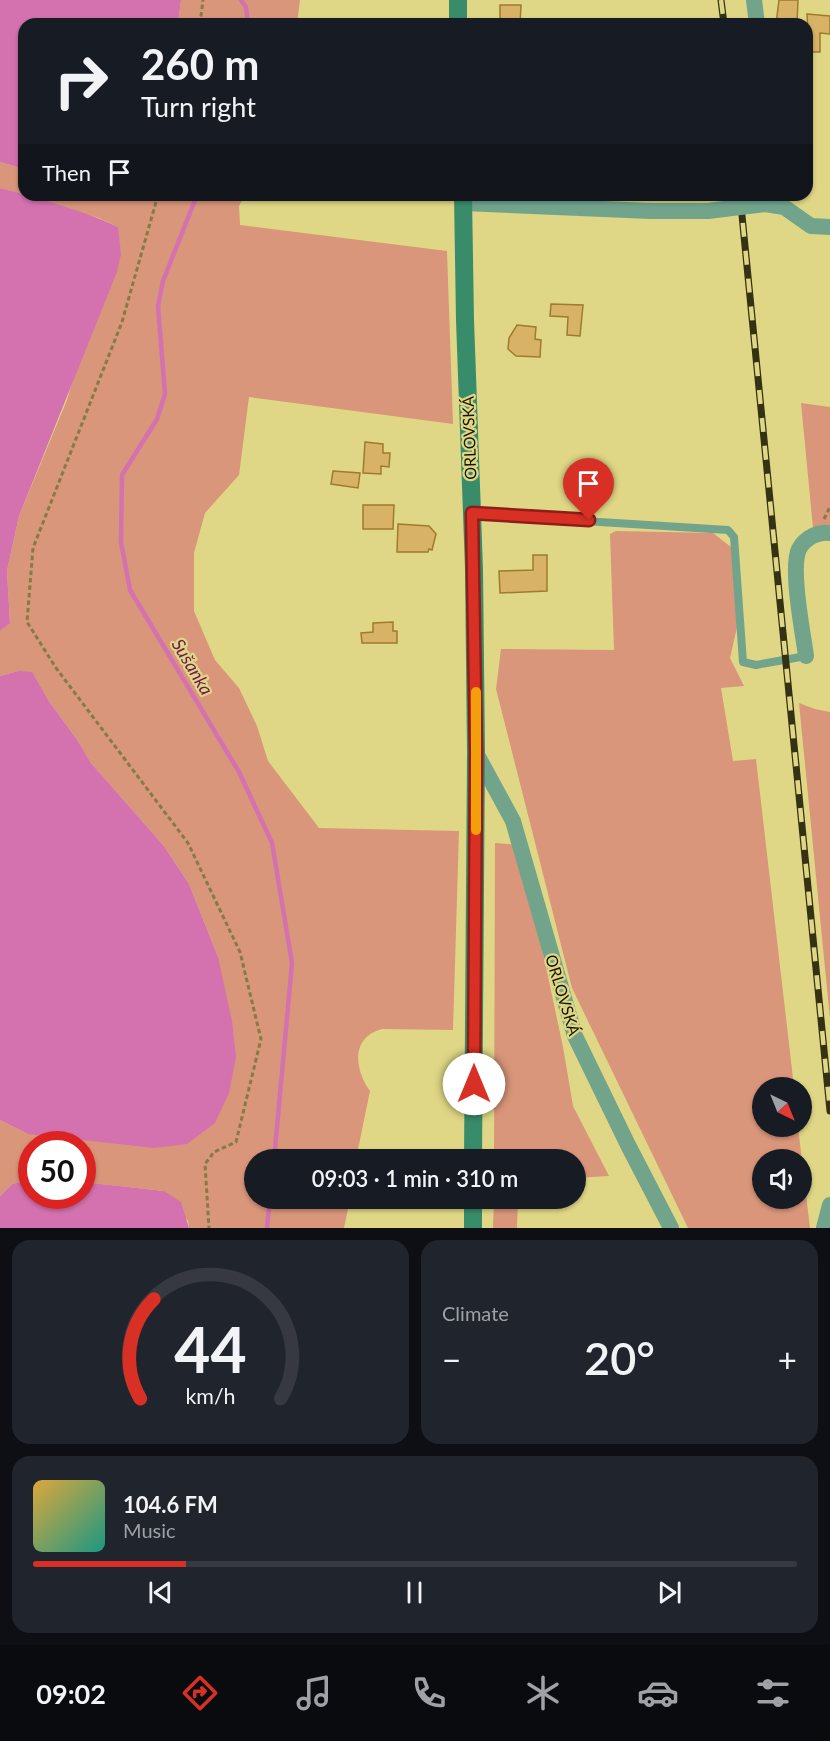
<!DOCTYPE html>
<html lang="en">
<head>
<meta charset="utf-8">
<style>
  body { margin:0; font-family:Lato,sans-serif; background:#20242c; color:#f1f3f6; height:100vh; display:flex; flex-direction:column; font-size:22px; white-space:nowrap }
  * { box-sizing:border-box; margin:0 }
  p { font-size:20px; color:#9ea1a6 }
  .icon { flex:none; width:33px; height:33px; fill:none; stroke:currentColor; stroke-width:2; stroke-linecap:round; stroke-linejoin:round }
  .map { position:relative; height:1228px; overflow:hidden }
  .drawer { display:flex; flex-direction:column; gap:12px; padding:12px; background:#0d0f14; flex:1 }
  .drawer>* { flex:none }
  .top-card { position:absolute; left:18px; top:18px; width:795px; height:183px; border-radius:18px; box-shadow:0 2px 4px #0004; background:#171b24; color:#f1f3f6; overflow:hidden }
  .needle { width:39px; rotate:137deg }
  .buttons { position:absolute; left:752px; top:1077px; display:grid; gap:12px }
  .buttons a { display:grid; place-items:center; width:60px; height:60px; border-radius:50%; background:#171b24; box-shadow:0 2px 4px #0004; font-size:30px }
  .speed { position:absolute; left:18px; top:1131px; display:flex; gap:12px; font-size:30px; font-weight:700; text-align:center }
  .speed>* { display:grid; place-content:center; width:78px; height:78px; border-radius:50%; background:#171b24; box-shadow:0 2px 4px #0004; line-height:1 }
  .speed .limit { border:9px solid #d22; background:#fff; color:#111 }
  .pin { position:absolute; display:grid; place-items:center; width:51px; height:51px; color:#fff; margin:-62px -26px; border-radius:50% 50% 50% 0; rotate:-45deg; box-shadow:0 0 6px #0007 }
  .pin .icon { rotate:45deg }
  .me { position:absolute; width:66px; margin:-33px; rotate:0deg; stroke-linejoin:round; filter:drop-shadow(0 0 4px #0008) }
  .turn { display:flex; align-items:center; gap:21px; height:126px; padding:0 24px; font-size:27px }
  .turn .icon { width:78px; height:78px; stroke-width:2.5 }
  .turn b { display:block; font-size:42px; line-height:51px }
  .then { display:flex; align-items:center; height:57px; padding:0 24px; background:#0003; gap:12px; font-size:22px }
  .big { font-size:45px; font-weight:600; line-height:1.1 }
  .drawer .tile { flex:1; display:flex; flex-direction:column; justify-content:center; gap:9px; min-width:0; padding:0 21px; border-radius:18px; background:#20242c }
  .drawer .dial { align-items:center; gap:0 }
  .dial svg { height:156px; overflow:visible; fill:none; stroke:#363941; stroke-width:7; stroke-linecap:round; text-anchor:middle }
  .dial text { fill:#f1f3f6; stroke:none }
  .song { display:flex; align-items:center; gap:18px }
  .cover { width:72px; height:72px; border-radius:9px; background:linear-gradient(135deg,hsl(40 70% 55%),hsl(170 70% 35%)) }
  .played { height:6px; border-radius:3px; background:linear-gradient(90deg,#d93025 20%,#363941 20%) }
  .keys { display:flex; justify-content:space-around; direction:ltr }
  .heat { display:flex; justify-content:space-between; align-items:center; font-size:33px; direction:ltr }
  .drawer .tiles { flex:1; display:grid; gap:12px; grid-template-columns:1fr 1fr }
  .tile:last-child { grid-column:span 2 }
  .trip { position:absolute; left:244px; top:1149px; width:342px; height:60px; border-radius:30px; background:#171b24; box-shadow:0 2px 4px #0004; font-weight:600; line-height:60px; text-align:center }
  .tab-bar { display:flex; height:96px; justify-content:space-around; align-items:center; background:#090b0e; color:#9ea1a6 }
  .tab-bar .icon { width:42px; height:42px }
  .tab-bar .selected { color:#d93025 }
  .tab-bar b { font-size:27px; color:#f1f3f6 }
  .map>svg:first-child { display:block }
  .green { fill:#d9967a; fill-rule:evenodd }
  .water { fill:#d472af }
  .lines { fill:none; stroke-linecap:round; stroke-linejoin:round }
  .stream { stroke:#d472af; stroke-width:4.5 }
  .building { fill:#d8b367; stroke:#9e7b2d; stroke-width:1.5 }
  .path { stroke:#827c46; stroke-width:3; stroke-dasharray:4.5 3; stroke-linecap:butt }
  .lane { stroke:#72a48c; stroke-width:8 }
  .street { stroke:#72a48c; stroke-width:16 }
  .secondary { stroke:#398c6a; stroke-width:18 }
  .rail-casing { stroke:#353113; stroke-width:7 }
  .rail { stroke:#dfd785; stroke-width:4.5; stroke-dasharray:14; stroke-linecap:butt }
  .street-bridge { stroke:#72a48c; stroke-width:16 }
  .route-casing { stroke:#8d1f18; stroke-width:15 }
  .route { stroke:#d93025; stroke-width:10 }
  .slow { stroke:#f59e0b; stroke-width:10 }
  .labels { text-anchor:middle; stroke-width:4.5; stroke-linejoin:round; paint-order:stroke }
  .street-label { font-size:16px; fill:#191600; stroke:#dfd785 }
  .water-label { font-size:18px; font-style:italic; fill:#701754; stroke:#dfd785 }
</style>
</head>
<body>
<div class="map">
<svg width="830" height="1228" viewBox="0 0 830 1228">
  <rect width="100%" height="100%" fill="#dfd785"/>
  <path class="green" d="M 181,0 L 300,0 L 297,24 L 178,24 Z
    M 0,162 L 24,169 L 24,195 L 0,188 Z
    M 25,195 L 245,195 L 239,206 L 240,225 L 447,251 L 453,424 L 249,397 L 239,475 L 205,513 L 194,553 L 194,611 L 215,660 L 239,688 L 257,726 L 268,761 L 319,828 L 459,831 L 453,1030 L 382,1029 C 351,1037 354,1069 370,1091 L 356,1159 L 255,1160 L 255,1198 L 350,1199 L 344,1228 L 189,1228 L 188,1221 L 164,1191 L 83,1182 L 82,1144 L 32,1144 L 31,1179 L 12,1184 L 0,1196 L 0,1120 L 28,1134 L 218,957 L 189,884 L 164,846 L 91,763 L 78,741 L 48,700 L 18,671 L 0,676 L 0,631 L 10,622 L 7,571 L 19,516 L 67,400 L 118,227 L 99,218 Z
    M 801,403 L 830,407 L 830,525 L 813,528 Z
    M 616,531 L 713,533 L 731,547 L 740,614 L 730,658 L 744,686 L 721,688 L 733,761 L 756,759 L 794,1087 L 762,1088 L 762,1126 L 798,1127 L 810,1228 L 688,1228 L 572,988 L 496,689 L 501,649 L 614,650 L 610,534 ZM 762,1160 L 801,1160 L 801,1198 L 762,1198 Z
    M 799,703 L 815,709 L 830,712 L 830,1019 Z
    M 495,843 L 520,845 L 563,1047 L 573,1106 L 609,1176 L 576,1178 L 576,1160 L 494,1160 Z
    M 494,1199 L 518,1199 L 517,1228 L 493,1228 Z"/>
  <path class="water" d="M 0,0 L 181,0 L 178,24 L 24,24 L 24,169 L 0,162 Z
    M 0,188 C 40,199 80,209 118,227 L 121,254 L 117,272 L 19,516 L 7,571 L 10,623 L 0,631 Z
    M 18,671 L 32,672 L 48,700 L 78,741 L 91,763 L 164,846 L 189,884 L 218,957 L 232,1021 L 236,1057 L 229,1093 L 215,1123 L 187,1144 L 154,1148 L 28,1134 L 0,1120 L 0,676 Z
    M 31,1179 L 32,1196 L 82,1196 L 83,1182 L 164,1191 L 181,1202 L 189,1228 L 0,1228 L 0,1196 L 12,1184 Z"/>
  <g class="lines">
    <path class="stream" d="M 241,0 L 246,7 L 248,24
      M 197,195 L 163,281 L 158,306 L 165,394 L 157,419 L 122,475 L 121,542 L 130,590 L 239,772 L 272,843 L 292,963 L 274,1160
      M 267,1228 L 270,1198"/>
  </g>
  <path class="building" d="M 779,0 L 798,0 L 797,24 L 776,24 Z
    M 500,5 L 521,5 L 520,24 L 500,24 Z
    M 807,14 L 830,16 L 830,34 L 820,33 L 820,52 L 809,52 Z
    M 551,304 L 583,305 L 580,336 L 567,335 L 568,317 L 550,316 Z
    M 517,325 L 536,327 L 535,339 L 541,340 L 540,357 L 516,356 L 508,349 L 509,338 Z
    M 365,442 L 383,444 L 383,453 L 390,453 L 389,467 L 381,466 L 381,474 L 363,473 Z
    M 333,471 L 360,473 L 358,488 L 331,484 Z
    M 363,505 L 394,505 L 393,529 L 363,529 Z
    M 398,524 L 429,526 L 436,534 L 432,550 L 429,549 L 428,552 L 397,552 Z
    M 533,555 L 547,555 L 547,591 L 500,593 L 499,571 L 533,570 Z
    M 393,622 L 393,631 L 397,631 L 397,643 L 362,643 L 361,633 L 373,632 L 373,623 Z"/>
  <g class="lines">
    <path class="path" d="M 200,24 L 203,0
      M 158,195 L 122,322 L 33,548 L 27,622 L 56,668 L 188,843 L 240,952 L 261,1039 L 236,1142 L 214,1152 L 205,1164 L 209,1228
      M 824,519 L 830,507"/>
    <path class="lane" d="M 472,514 L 728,530 L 734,537 L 743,662 L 756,665 L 806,656"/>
    <path class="street" d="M 754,0 L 757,24
      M 463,203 L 651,211 L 708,211
      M 765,204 L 784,207 L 811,226 L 830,227
      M 806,656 C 803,633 790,568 799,549 C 805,538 818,531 830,533
      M 476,753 L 513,821 L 575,1036 L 628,1145 L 671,1228
      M 824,1228 L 830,1205"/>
    <path class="secondary" d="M 458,0 L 458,24
      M 463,195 L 465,320 L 474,569 L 476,753 L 473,1160
      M 473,1228 L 473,1198"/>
    <defs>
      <path id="rail" d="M 721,0 L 724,24
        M 740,195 L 830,1111"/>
    </defs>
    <use href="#rail" class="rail-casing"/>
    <use href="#rail" class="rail"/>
    <path class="street-bridge" d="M 708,211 L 765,204"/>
  </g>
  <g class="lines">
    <defs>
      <path id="route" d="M 474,1084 L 476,753 L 472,513 L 589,520"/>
    </defs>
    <use href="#route" class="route-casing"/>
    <use href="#route" class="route"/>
    <path class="slow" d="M 476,692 L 476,830"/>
  </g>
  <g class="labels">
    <g class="street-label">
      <text transform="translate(469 438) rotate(-92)" y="6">ORLOVSKÁ</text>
      <text transform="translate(563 995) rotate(73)" y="6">ORLOVSKÁ</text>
    </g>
    <g class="water-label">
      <text transform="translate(192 667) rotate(59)" y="6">Sušanka</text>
    </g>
  </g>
</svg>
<div class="buttons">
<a><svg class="needle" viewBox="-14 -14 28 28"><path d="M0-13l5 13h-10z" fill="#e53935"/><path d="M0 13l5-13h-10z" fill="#9ea1a6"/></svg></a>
<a><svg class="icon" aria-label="sound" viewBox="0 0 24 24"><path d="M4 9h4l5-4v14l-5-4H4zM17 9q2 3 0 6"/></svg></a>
</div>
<div class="speed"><div class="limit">50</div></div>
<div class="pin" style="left:589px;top:520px;background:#d93025"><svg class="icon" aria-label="arrive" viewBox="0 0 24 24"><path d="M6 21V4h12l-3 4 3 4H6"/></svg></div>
<svg class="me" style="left:474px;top:1084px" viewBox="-20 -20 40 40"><circle r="19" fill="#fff"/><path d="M0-13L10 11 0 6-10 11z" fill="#d93025"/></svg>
<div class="trip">09:03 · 1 min · 310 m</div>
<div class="top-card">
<div class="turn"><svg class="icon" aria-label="right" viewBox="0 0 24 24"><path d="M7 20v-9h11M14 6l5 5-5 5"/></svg><div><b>260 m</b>Turn right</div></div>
<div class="then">Then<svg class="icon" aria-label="arrive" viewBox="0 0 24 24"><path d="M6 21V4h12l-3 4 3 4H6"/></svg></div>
</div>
</div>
<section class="drawer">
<div class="tiles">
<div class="tile dial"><svg viewBox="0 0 100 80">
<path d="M14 69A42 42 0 1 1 86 69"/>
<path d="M14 69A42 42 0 0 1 21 18" stroke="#d93025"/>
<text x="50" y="56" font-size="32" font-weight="700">44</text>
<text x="50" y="72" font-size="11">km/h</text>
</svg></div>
<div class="tile"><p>Climate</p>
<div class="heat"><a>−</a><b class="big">20°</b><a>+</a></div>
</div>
<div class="tile">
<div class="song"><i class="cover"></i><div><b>104.6 FM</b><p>Music</p></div></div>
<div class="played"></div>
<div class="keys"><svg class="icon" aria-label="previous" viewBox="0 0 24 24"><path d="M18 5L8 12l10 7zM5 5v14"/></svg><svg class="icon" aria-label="pause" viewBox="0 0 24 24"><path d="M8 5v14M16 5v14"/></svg><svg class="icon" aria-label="next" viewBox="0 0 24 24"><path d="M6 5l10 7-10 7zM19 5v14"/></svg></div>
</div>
</div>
</section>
<nav class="tab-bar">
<b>09:02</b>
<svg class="icon selected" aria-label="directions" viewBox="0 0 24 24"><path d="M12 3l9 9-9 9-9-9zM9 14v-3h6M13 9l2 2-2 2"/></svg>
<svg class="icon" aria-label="music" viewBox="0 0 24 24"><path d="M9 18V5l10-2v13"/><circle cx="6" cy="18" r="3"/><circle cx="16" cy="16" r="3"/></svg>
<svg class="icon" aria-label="phone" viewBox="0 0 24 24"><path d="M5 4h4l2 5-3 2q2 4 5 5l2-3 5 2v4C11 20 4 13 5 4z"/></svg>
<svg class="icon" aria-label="climate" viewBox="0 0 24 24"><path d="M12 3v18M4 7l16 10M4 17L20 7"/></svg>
<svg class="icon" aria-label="car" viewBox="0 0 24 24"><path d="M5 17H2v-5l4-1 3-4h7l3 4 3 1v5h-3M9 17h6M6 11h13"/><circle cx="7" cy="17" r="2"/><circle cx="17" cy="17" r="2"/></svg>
<svg class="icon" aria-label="filters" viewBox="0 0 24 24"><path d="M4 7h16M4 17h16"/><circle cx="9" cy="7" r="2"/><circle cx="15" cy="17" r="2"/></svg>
</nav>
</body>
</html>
